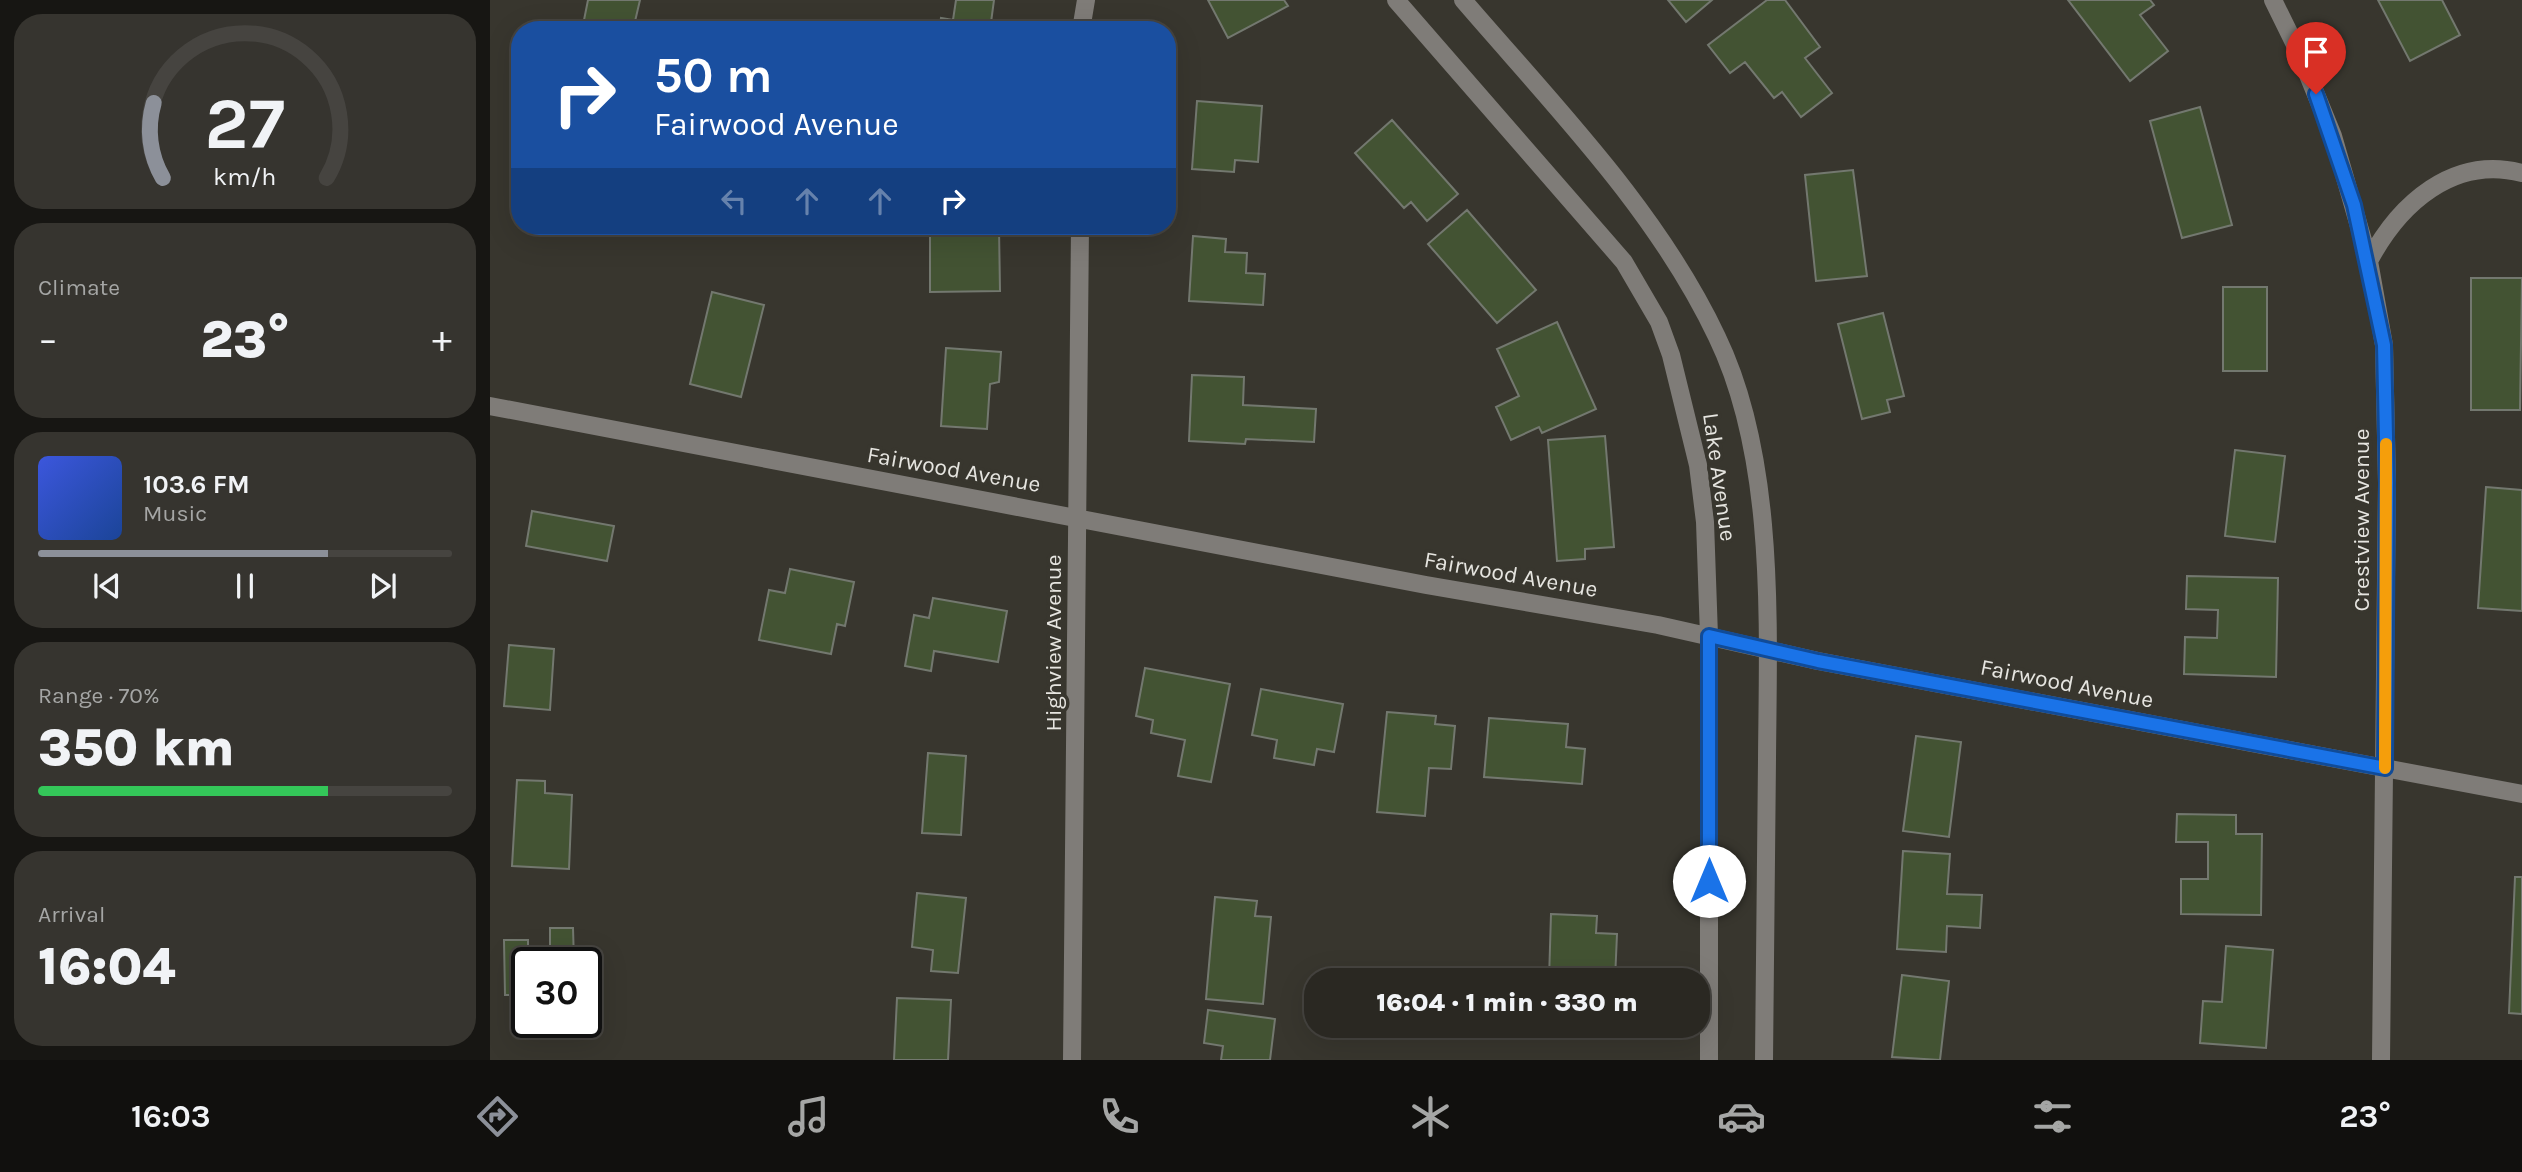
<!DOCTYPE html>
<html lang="en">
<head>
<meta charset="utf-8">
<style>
  body { margin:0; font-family:Karla,sans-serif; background:#36342f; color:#f1f3f6; height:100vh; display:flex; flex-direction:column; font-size:26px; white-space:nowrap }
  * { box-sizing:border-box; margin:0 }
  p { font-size:23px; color:#a5a6a5 }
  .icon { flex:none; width:38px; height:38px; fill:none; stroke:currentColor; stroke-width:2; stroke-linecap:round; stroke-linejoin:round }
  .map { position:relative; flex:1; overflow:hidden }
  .panel { display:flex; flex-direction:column; gap:14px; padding:14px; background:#171613; width:490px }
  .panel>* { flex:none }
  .hud { position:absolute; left:21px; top:21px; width:665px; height:214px; border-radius:28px; box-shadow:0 7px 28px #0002,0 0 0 2px #464440; background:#1a4fa0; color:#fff; overflow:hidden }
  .speed { position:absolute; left:21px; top:947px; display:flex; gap:14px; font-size:35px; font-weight:700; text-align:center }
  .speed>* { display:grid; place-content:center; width:91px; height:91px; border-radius:50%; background:#2a2822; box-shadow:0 7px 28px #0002,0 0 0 2px #464440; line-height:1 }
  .speed .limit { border:4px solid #111; border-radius:10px; background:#fff; color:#111 }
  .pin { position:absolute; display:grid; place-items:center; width:60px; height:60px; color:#fff; margin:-72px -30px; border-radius:50% 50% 50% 0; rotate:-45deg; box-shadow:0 0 7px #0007 }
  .pin .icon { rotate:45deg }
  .me { position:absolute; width:77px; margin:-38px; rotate:0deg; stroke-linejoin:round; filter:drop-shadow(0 0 5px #0008) }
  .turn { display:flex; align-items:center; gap:24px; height:147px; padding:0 28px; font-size:32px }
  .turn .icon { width:91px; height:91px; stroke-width:2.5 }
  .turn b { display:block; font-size:49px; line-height:60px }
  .lanes { display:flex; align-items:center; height:66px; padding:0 28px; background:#0003; justify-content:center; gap:35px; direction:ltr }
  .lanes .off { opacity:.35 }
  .big { font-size:52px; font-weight:800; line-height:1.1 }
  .panel .card { flex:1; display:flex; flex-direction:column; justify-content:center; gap:10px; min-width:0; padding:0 24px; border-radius:28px; background:#36342f }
  .panel .dial { align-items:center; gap:0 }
  .dial svg { height:182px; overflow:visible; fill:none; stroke:#464440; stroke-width:7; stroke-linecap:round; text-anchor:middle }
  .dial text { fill:#f1f3f6; stroke:none }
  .song { display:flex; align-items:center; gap:21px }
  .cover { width:84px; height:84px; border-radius:10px; background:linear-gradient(135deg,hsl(230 70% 55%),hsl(220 70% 35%)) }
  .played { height:7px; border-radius:4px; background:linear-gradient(90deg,#8c9099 70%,#464440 70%) }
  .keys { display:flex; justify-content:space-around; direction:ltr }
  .heat { display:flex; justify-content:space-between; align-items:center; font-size:38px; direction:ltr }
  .charge { height:10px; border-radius:5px; background:linear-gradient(90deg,#34c759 70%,#464440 0) }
  .trip { position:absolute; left:814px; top:968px; width:406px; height:70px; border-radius:28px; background:#2a2822; box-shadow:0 7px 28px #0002,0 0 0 2px #464440; font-weight:800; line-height:70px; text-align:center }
  .dock { display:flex; height:112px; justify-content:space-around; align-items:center; background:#11100e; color:#a5a6a5 }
  .dock .icon { width:49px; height:49px }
  .dock .current { color:#8c9099 }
  .dock b { font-size:32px; color:#f1f3f6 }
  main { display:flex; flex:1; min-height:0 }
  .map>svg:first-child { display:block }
  .building { fill:#435333; stroke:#73786f; stroke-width:2 }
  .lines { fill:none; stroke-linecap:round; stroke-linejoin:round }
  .minor { stroke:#7f7c78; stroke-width:18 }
  .route-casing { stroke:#114b97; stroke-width:18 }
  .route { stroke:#1a73e8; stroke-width:12 }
  .slow { stroke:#f59e0b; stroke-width:12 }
  .labels { text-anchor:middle; stroke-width:7; stroke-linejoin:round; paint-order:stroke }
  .street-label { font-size:23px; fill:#e6e5e0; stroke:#38362e }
</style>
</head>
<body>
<main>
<section class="panel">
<div class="card dial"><svg viewBox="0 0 100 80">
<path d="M14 69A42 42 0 1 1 86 69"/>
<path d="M14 69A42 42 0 0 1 10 36" stroke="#8c9099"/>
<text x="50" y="56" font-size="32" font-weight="700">27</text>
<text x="50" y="72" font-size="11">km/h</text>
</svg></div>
<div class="card"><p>Climate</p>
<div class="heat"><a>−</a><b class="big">23°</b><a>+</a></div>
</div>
<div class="card">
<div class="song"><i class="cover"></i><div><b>103.6 FM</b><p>Music</p></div></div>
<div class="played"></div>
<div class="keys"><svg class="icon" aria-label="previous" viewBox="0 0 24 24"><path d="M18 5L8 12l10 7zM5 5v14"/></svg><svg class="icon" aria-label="pause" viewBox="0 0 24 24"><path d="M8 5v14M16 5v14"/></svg><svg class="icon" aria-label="next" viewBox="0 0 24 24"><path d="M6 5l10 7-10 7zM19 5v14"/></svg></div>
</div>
<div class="card"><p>Range · 70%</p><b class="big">350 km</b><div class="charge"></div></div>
<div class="card"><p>Arrival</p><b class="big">16:04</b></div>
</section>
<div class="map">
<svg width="2032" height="1060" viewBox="0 0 2032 1060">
  <rect width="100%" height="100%" fill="#38362e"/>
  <path class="building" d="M 98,0 L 150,0 L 143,30 L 92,30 Z
    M 466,0 L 504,0 L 500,30 L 449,30 L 451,18 L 463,20 Z
    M 718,0 L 794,0 L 798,6 L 738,38 Z
    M 1178,0 L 1222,0 L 1196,22 Z
    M 1277,0 L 1295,0 L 1330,47 L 1315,58 L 1342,93 L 1311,117 L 1292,92 L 1284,98 L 1255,62 L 1240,73 L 1218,45 Z
    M 1578,0 L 1660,0 L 1664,5 L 1650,15 L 1678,51 L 1640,81 Z
    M 1888,0 L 1952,0 L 1970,35 L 1920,61 Z
    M 707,101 L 772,106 L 768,162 L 745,160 L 744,172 L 702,169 Z
    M 1710,107 L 1742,225 L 1692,238 L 1660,121 Z
    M 902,120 L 968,194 L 937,221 L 921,202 L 914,208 L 865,153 Z
    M 1363,170 L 1377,276 L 1326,281 L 1315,175 Z
    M 977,210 L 1046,290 L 1007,323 L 938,244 Z
    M 509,228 L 510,291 L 440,292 L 440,229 Z
    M 703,236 L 736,239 L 735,252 L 757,253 L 756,273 L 775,274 L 773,305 L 699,301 Z
    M 1981,278 L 2032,278 L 2030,410 L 1981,410 Z
    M 1733,287 L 1777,287 L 1777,371 L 1733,371 Z
    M 222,292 L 274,305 L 251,397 L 200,384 Z
    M 1393,313 L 1414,396 L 1397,400 L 1400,412 L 1372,419 L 1348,324 Z
    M 1067,322 L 1106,409 L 1052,433 L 1049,427 L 1021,440 L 1006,407 L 1029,396 L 1007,349 Z
    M 456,348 L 511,352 L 509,382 L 500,384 L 497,429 L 451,426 Z
    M 702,375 L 754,377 L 753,405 L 826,409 L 824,442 L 756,439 L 755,444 L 699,441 Z
    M 1115,436 L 1124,547 L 1095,549 L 1095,559 L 1067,561 L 1058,440 Z
    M 1745,450 L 1795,456 L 1785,542 L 1735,536 Z
    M 1996,487 L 2032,490 L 2032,611 L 1988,608 Z
    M 42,511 L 124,526 L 117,561 L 36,546 Z
    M 300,569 L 364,582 L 355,626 L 347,624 L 341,654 L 269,640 L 279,590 L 295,593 Z
    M 1697,576 L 1788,578 L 1786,677 L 1694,674 L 1695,637 L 1727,638 L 1728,610 L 1696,609 Z
    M 443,598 L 517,611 L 508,662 L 444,651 L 441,671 L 415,666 L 424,615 L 439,618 Z
    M 19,645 L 64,649 L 60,710 L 14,706 Z
    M 655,668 L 740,684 L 721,782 L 688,776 L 695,740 L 661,733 L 663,720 L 646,716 Z
    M 771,689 L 853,704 L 844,752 L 827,749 L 824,765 L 784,758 L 787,740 L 762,735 Z
    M 897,712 L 946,716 L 945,724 L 965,726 L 961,769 L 939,768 L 935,816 L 887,812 Z
    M 999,718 L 1078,724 L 1076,747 L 1095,749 L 1092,784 L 994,777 Z
    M 1426,736 L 1471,742 L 1459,837 L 1413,831 Z
    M 438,753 L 476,756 L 471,835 L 432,833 Z
    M 27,780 L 55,781 L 55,793 L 82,795 L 79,869 L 22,866 Z
    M 1687,814 L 1746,815 L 1746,834 L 1772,834 L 1771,915 L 1691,914 L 1691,879 L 1718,879 L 1718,842 L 1686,842 Z
    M 1413,851 L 1460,854 L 1457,894 L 1492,895 L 1490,928 L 1457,926 L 1456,952 L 1407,949 Z
    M 2025,877 L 2032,877 L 2032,1014 L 2019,1013 Z
    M 427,893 L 476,898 L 468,973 L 441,971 L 443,950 L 422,947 Z
    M 725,897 L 767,901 L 765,916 L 781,917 L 773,1004 L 716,999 Z
    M 1061,914 L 1107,916 L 1106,933 L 1127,934 L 1125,980 L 1059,980 Z
    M 60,928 L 83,928 L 84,962 L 37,962 L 37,995 L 15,995 L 14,940 L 38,940 L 38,952 L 60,952 Z
    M 1736,946 L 1783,950 L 1776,1048 L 1710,1043 L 1713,1001 L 1732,1002 Z
    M 1412,975 L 1459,981 L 1450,1060 L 1402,1057 Z
    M 407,998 L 461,1000 L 458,1060 L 404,1060 Z
    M 718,1010 L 785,1019 L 780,1060 L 731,1060 L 733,1046 L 714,1043 Z"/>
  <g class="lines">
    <path class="minor" d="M 906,0 L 1134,262 L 1169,322 L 1181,355 L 1208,465 L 1215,522 L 1219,636 L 1219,1060
      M 973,0 C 1064,106 1167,210 1227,337 C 1286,459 1278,625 1277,759 C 1276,859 1275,960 1274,1060
      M 1783,0 L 1809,53 L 1843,136 L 1879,261 L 1894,345 L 1897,483 L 1891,1060
      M 591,30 L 596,0
      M 1879,261 C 1909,204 1963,155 2032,173
      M 0,406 L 936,585 L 1168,625 L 1328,661 L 2032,794
      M 582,1060 L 590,226"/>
  </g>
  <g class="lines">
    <defs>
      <path id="route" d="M 1219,881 L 1219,636 L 1328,661 L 1895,768 L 1897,483 L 1894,345 L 1864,205 L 1826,94"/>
    </defs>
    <use href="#route" class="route-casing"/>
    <use href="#route" class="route"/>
    <path class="slow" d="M 1895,768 L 1896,444"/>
  </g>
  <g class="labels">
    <g class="street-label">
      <text transform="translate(464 469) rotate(10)" y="8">Fairwood Avenue</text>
      <text transform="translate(1230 477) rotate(82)" y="8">Lake Avenue</text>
      <text transform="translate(1871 520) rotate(-90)" y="8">Crestview Avenue</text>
      <text transform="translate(1021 574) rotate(10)" y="8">Fairwood Avenue</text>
      <text transform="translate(563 643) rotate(-90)" y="8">Highview Avenue</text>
      <text transform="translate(1577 683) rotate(11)" y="8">Fairwood Avenue</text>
    </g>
  </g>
</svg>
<div class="speed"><div class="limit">30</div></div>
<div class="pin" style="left:1826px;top:94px;background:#d93025"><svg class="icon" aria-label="arrive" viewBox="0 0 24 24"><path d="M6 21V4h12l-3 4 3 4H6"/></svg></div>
<svg class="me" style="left:1219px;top:881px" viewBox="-20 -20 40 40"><circle r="19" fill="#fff"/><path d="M0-13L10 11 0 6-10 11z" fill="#1a73e8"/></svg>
<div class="trip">16:04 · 1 min · 330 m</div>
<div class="hud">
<div class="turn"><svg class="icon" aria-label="right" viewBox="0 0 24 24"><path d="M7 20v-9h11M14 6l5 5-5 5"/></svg><div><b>50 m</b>Fairwood Avenue</div></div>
<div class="lanes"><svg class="icon off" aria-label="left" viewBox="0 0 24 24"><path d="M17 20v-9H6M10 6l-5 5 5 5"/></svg><svg class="icon off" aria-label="ahead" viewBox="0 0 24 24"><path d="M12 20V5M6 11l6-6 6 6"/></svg><svg class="icon off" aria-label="ahead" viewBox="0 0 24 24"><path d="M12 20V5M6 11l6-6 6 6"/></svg><svg class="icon" aria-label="right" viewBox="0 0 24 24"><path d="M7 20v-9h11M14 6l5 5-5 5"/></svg></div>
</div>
</div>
</main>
<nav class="dock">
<b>16:03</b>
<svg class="icon current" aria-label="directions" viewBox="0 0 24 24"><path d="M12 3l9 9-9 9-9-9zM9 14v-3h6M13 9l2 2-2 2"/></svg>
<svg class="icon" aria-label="music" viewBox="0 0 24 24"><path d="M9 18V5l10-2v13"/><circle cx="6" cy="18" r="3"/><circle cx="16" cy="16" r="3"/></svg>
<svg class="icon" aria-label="phone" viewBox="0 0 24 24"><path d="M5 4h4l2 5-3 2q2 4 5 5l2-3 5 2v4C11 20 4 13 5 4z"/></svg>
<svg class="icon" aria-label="climate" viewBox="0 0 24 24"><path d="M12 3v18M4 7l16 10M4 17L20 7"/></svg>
<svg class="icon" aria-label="car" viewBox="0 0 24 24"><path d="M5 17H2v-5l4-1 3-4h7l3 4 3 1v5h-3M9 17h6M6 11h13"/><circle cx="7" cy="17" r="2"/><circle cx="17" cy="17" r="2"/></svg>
<svg class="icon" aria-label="filters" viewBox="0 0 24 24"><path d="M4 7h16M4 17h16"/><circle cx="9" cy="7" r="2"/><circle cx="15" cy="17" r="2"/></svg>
<b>23°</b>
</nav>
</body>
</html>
